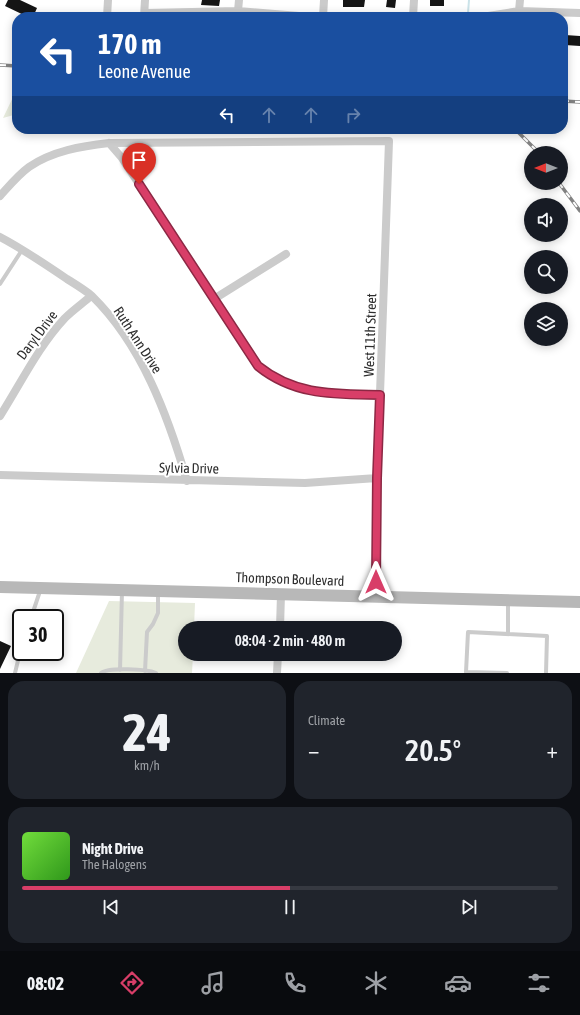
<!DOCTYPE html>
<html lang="en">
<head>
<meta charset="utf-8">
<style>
  body { margin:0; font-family:"Asap Condensed",sans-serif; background:#20242c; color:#f1f3f6; height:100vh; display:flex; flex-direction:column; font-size:15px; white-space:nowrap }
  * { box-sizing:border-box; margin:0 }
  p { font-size:13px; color:#9ea1a6 }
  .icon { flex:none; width:22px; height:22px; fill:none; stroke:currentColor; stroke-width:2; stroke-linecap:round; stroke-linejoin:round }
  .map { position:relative; height:673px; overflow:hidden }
  .side { display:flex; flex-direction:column; gap:8px; padding:8px; background:#0d0f14; flex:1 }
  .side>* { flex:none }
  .top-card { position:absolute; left:12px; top:12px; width:556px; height:122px; border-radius:16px; box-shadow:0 2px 10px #0003; background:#1a4fa0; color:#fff; overflow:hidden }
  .needle { width:26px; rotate:270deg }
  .buttons { position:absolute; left:524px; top:146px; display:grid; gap:8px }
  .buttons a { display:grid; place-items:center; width:44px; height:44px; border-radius:50%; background:#171b24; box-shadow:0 2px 10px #0003; font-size:20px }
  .speed { position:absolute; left:12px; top:609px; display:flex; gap:8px; font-size:20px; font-weight:700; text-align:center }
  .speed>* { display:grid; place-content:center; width:52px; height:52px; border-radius:50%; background:#171b24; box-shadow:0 2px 10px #0003; line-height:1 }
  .speed .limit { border:2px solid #111; border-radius:6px; background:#fff; color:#111 }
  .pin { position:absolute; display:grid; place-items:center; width:34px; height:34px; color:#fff; margin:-41px -17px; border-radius:50% 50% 50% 0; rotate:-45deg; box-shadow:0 0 4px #0007 }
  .pin .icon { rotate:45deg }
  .me { position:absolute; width:44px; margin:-22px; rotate:0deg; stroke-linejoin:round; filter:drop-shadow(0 0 3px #0008) }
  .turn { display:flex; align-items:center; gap:14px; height:84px; padding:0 20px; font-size:18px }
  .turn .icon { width:52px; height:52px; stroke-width:2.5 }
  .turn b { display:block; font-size:28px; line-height:34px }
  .lanes { display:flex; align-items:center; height:38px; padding:0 20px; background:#0003; justify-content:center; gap:20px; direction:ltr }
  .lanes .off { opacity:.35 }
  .big { font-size:30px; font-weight:600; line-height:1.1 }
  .side .widget { flex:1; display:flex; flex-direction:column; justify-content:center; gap:6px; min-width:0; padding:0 14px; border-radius:16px; background:#20242c }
  .side .dial { align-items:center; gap:0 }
  .dial b { font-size:52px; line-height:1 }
  .song { display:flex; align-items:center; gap:12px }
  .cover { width:48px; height:48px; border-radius:6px; background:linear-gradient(135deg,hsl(100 70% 55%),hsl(110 70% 35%)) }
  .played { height:4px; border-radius:2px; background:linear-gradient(90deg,#d83e68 50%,#363941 50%) }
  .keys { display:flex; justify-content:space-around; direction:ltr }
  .heat { display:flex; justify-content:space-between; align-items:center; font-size:22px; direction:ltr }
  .side .tiles { flex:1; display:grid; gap:8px; grid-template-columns:1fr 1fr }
  .widget:last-child { grid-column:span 2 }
  .trip { position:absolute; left:178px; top:621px; width:224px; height:40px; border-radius:20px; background:#171b24; box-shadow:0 2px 10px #0003; font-weight:600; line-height:40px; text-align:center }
  .menu { display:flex; height:64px; justify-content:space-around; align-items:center; background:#090b0e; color:#9ea1a6 }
  .menu .icon { width:28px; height:28px }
  .menu .current { color:#d83e68 }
  .menu b { font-size:18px; color:#f1f3f6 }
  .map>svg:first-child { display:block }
  .green { fill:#e7ebdd }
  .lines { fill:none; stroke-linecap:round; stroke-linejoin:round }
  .stream { stroke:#cbe3e9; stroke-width:2 }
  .building { fill:#151515 }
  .service { stroke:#cbcbcb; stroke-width:4 }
  .minor { stroke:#cbcbcb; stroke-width:8 }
  .secondary { stroke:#b8b8b8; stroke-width:12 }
  .rail-casing { stroke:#838383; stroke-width:3.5 }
  .rail { stroke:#fff; stroke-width:2; stroke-dasharray:6; stroke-linecap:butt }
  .route-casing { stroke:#8c2844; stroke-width:10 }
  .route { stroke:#d83e68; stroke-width:7 }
  .labels { text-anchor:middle; stroke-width:4; stroke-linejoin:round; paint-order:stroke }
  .street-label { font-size:14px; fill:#2e2e2e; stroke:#fff }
</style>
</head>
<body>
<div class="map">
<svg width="580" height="673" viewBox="0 0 580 673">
  <rect width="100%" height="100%" fill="#fff"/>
  <path class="green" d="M 17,89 L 17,114 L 3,118 Z
    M 109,601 L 195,603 L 194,628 L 185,628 L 185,654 L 193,654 L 192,673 L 76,673 Z"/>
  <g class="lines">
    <path class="stream" d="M 468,13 L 469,0"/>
  </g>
  <path class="building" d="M 8,0 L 20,0 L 37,8 L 33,17 L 28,17 L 5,6 Z
    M 202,0 L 220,0 L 219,6 L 201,5 Z
    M 343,0 L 365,0 L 364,7 L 343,7 Z
    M 387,0 L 396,0 L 395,8 L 386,7 Z
    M 430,0 L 444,0 L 444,6 L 430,6 Z
    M 565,35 L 580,36 L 580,46 L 565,45 Z
    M 0,641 L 11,646 L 0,669 Z"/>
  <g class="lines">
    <path class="service" d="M 0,284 L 22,250
      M 31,618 L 40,591
      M 508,634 L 508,601
      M 120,670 L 122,591
      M 145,671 L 147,632 L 153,624 L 158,613 L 158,592
      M 15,673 L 21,648
      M 101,673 C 108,667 147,669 156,673
      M 507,673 L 466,672 L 468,632 L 547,636 L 546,673"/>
    <path class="minor" d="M 238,11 L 239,0
      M 519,11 L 520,0
      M 145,13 L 238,11 L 311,17
      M 107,17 L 108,0
      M 144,17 L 145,0
      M 323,17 L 324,0
      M 413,17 L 414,0
      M 482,17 L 519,11 L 580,13
      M 109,143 L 122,158 L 258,366 C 295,396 336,394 380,395
      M 0,196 C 9,186 18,175 29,167 C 52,151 82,146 109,143 L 389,141 L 377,478 L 376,597
      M 0,237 C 23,249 45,264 67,279 C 75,284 85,290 92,296 C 142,345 168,416 187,481
      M 214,299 L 286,254
      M 0,416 C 21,383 38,347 65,318 C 73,310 83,303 91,296
      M 0,475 L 305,483 L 377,478
      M 280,628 L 281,594
      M 277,673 L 278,654"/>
    <path class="secondary" d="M 0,587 L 580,602"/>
    <defs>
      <path id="rail" d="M 0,65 L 17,66
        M 563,101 L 580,102
        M 515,129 L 539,153
        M 559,183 L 580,211"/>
    </defs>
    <use href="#rail" class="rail-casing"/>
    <use href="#rail" class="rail"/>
  </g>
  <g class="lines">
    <defs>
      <path id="route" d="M 139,184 L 258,366 C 295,396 335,394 380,395 L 377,478 L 376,582"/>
    </defs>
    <use href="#route" class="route-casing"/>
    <use href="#route" class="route"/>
  </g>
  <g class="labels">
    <g class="street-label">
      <text transform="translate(37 335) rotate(-53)" y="5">Daryl Drive</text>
      <text transform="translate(370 335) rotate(-88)" y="5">West 11th Street</text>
      <text transform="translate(138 340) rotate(57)" y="5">Ruth Ann Drive</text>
      <text transform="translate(189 468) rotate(1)" y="5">Sylvia Drive</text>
      <text transform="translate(290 579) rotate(2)" y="5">Thompson Boulevard</text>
    </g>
  </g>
</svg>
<div class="buttons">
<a><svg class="needle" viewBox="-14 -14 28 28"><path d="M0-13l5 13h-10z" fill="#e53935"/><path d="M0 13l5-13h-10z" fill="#9ea1a6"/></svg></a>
<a><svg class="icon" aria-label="sound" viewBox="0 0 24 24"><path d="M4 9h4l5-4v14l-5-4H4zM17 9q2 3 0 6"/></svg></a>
<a><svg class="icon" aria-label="search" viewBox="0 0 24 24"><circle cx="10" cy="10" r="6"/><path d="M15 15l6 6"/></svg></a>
<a><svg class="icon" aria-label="layers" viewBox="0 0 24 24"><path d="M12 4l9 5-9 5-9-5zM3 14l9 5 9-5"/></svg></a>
</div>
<div class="speed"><div class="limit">30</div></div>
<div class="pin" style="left:139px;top:184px;background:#d93025"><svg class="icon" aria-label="arrive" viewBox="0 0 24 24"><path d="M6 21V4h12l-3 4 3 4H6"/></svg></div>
<svg class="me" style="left:376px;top:582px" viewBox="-20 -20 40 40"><path d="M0-17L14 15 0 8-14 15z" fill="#d83e68" stroke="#fff" stroke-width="4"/></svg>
<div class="trip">08:04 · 2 min · 480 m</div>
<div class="top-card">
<div class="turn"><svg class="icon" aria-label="left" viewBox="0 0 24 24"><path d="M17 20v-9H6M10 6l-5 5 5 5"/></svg><div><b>170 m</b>Leone Avenue</div></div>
<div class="lanes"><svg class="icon" aria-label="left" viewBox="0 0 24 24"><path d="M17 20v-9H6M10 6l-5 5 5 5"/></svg><svg class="icon off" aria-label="ahead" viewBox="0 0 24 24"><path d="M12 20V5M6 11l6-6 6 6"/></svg><svg class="icon off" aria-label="ahead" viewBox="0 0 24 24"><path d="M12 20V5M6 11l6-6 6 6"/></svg><svg class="icon off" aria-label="right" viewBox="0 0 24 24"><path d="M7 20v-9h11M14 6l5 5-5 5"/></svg></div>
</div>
</div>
<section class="side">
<div class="tiles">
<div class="widget dial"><b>24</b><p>km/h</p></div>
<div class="widget"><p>Climate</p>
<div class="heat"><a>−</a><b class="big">20.5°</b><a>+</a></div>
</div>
<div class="widget">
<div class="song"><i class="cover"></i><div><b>Night Drive</b><p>The Halogens</p></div></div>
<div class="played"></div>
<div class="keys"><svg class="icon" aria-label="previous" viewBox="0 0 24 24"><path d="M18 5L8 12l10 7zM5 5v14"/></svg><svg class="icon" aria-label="pause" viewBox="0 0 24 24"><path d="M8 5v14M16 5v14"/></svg><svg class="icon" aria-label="next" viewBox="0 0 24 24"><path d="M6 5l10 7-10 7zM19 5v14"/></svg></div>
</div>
</div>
</section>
<nav class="menu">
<b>08:02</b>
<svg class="icon current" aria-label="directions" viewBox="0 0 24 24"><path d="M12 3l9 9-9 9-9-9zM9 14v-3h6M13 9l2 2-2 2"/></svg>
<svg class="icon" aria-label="music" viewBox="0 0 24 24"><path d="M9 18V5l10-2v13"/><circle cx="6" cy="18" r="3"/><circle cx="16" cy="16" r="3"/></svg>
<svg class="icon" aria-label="phone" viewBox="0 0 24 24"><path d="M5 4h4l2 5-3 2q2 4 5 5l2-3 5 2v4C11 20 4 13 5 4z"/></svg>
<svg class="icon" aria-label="climate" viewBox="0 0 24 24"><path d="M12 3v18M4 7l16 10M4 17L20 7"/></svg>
<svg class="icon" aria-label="car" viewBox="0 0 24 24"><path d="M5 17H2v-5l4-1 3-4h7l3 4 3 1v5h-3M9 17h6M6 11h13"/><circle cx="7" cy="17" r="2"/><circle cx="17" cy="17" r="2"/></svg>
<svg class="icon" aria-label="filters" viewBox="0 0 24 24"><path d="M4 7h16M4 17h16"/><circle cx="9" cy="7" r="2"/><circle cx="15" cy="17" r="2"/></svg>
</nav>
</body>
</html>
